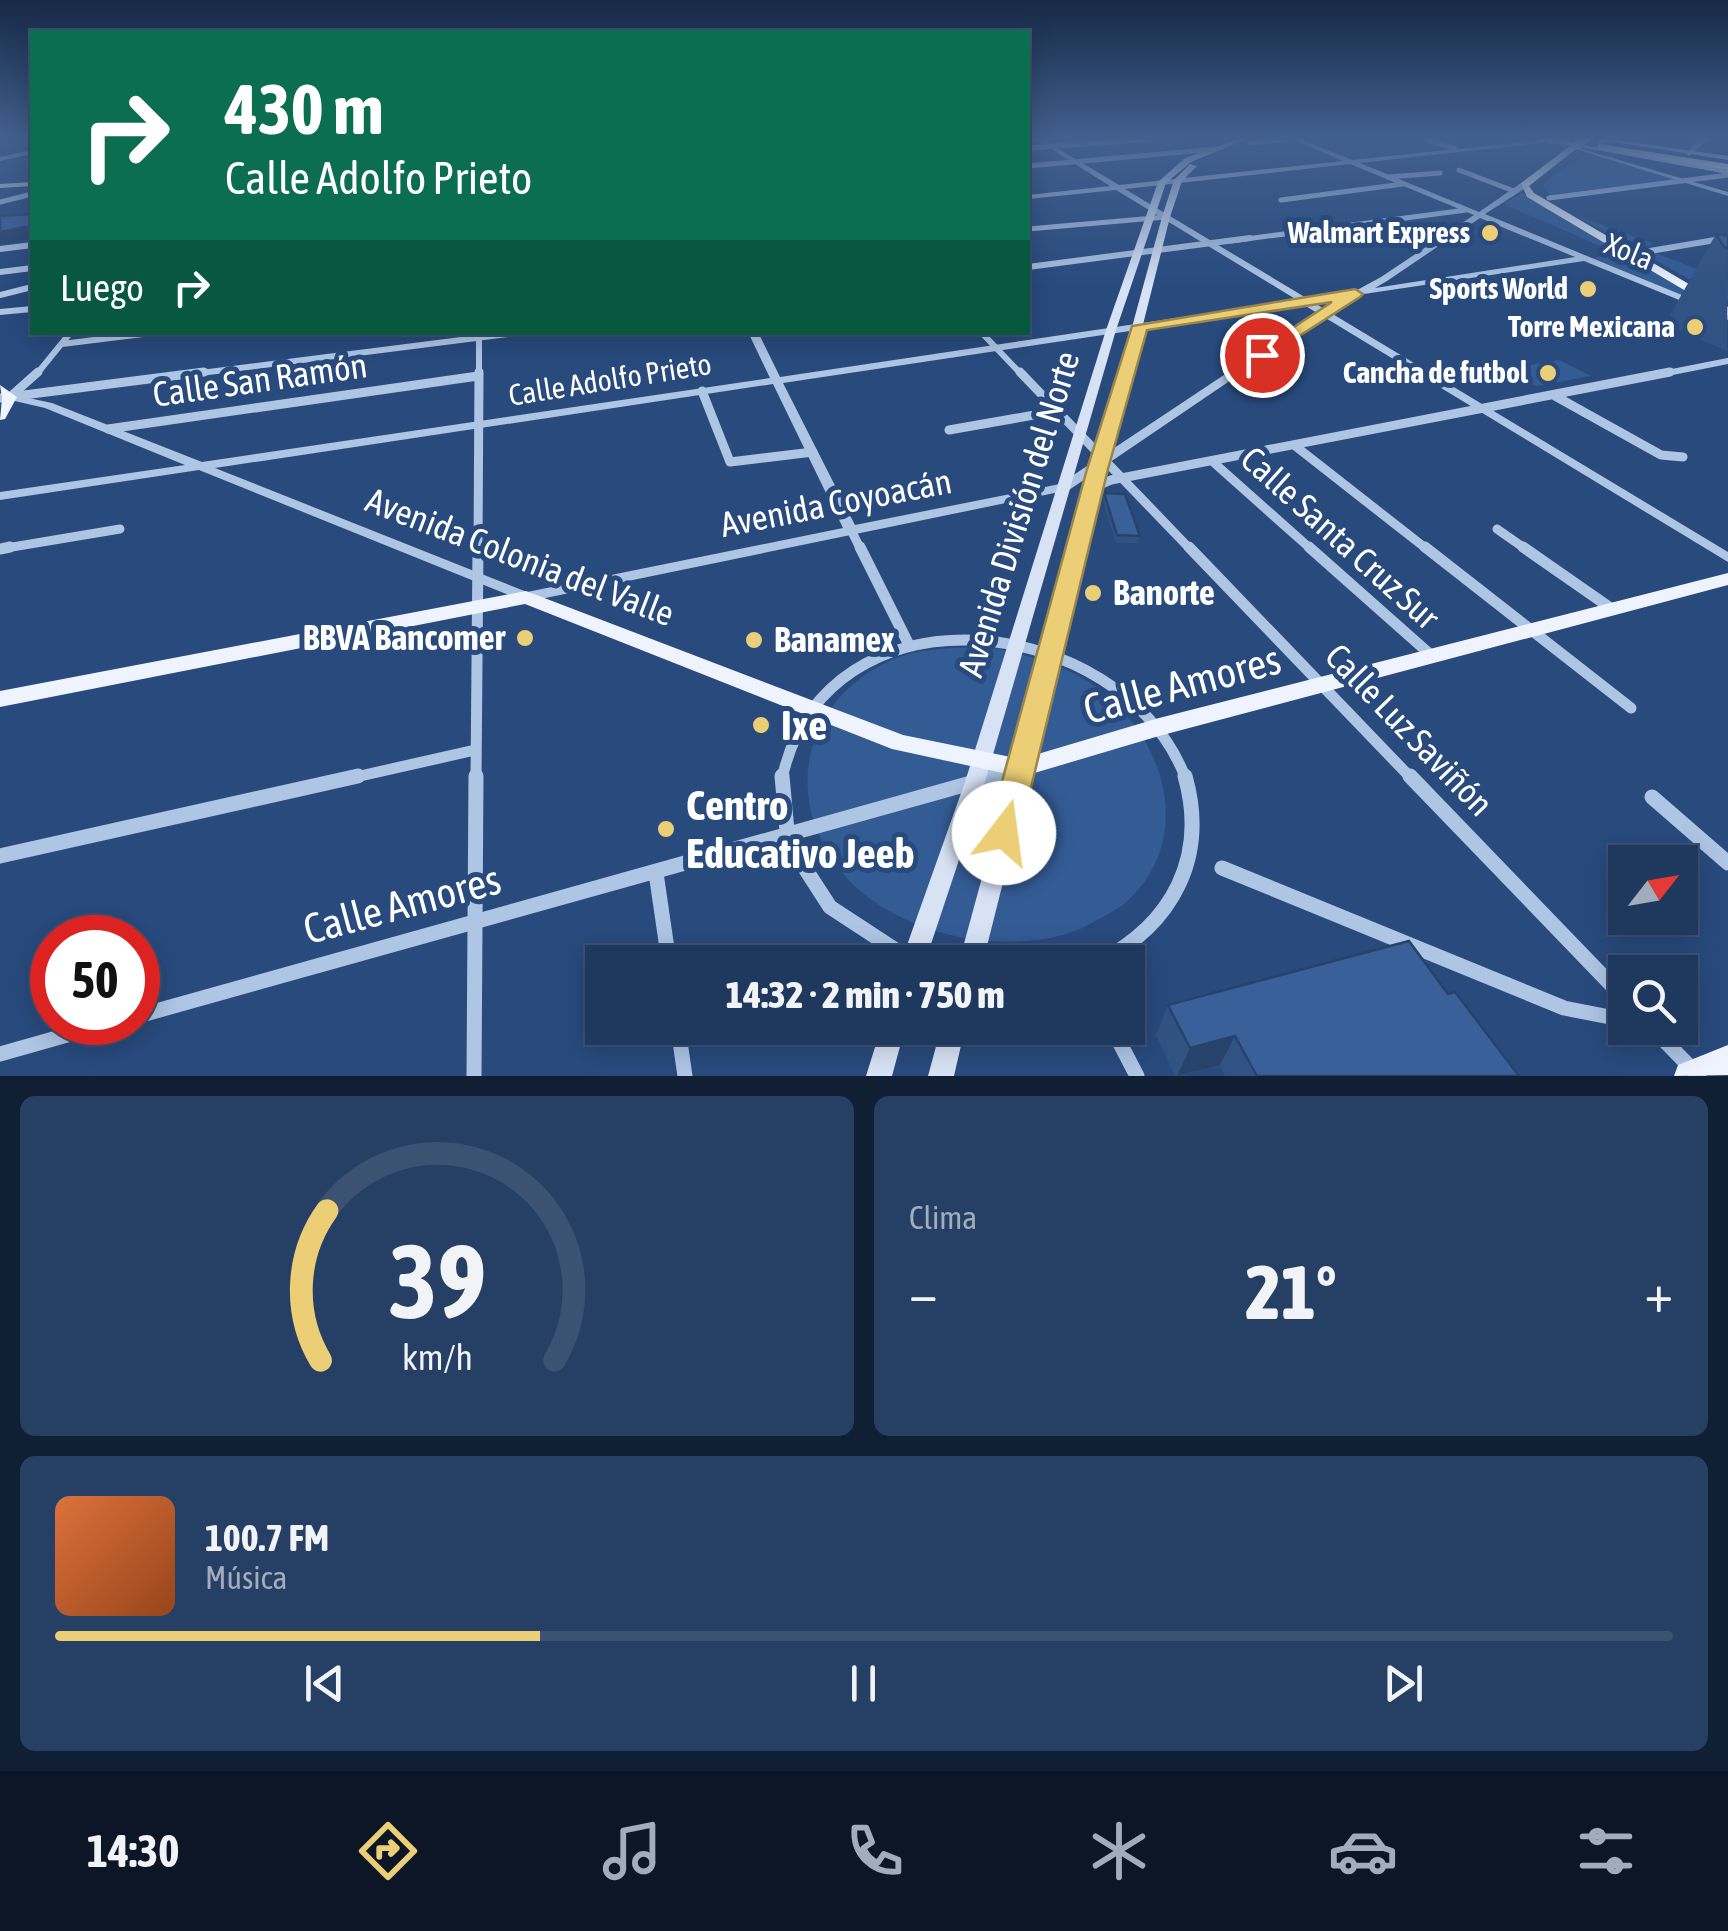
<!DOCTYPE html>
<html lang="es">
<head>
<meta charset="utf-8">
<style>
  body { margin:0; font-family:"Asap Condensed",sans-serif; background:#263f64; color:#f1f3f6; height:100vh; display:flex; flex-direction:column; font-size:38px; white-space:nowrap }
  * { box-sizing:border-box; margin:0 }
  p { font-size:32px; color:#a1acbc }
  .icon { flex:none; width:55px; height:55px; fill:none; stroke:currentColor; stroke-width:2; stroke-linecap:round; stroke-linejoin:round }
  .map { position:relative; height:1076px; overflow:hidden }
  .sheet { display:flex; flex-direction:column; gap:20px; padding:20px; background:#101f34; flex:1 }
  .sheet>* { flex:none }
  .guide { position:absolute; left:30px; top:30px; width:1000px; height:305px; border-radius:0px; box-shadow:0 5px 25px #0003,0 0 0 2px #3c5273; background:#0b6e4f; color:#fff; overflow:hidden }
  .needle { width:65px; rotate:59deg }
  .fabs { position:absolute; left:1608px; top:845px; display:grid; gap:20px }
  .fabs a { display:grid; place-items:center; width:90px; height:90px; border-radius:0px; background:#1e385e; box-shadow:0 5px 25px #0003,0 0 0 2px #3c5273; font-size:50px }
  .speed { position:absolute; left:30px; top:915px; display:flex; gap:20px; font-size:50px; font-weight:700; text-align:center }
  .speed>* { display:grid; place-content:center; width:130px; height:130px; border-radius:50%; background:#1e385e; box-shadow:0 5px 25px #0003,0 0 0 2px #3c5273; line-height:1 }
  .speed .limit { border:15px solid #d22; background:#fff; color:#111 }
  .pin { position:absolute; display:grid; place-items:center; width:85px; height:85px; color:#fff; margin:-42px; border:5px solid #fff; border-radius:50%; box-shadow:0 2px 10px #0007 }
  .me { position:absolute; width:110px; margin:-55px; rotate:15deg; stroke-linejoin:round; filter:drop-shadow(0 0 8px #0008) }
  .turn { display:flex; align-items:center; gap:35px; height:210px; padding:0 30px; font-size:45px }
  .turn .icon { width:130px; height:130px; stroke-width:2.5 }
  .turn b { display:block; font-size:70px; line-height:85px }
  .then { display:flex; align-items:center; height:95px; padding:0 30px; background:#0003; gap:20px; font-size:38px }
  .big { font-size:75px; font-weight:800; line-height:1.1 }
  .sheet .widget { flex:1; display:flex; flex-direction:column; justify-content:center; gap:15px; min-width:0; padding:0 35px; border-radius:15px; background:#263f64 }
  .sheet .dial { align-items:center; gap:0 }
  .dial svg { height:260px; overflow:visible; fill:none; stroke:#3c5273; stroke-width:7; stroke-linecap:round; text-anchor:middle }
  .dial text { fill:#f1f3f6; stroke:none }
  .song { display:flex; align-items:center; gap:30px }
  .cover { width:120px; height:120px; border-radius:15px; background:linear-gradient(135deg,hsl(20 70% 55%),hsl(20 70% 35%)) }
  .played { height:10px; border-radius:5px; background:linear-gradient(90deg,#ebce75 30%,#3c5273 30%) }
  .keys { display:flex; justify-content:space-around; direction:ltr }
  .heat { display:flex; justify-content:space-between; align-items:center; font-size:55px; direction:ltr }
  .sheet .tiles { flex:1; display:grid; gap:20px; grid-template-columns:1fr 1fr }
  .widget:last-child { grid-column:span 2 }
  .trip { position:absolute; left:585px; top:945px; width:560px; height:100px; border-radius:0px; background:#1e385e; box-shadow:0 5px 25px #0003,0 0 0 2px #3c5273; font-weight:800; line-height:100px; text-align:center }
  .menu { display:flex; height:160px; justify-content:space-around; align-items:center; background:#0c1626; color:#a1acbc }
  .menu .icon { width:70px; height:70px }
  .menu .on { color:#ebce75 }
  .menu b { font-size:45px; color:#f1f3f6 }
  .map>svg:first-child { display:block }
  .green { fill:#335b94 }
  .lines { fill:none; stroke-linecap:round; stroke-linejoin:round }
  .motorway-tunnel { stroke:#486590; stroke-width:10; stroke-dasharray:10 5; stroke-linecap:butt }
  .minor-far4 { stroke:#aec5e4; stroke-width:5 }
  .minor-far3 { stroke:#aec5e4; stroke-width:6 }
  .minor-far2 { stroke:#aec5e4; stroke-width:9 }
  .minor-far1 { stroke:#aec5e4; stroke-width:11 }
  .minor { stroke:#aec5e4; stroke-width:15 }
  .tertiary { fill:#aec5e4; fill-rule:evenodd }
  .secondary { fill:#d7e2f5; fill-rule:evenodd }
  .primary { fill:#eef3fd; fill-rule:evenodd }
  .motorway { fill:#fff; fill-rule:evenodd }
  .tertiary-bridge { stroke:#aec5e4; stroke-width:8 }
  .primary-bridge { stroke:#eef3fd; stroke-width:9 }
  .wall { fill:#315384 }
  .shaded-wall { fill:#28436b }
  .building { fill:#396099; stroke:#28436b; stroke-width:2.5 }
  .route { fill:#ebce75; stroke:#99864c; stroke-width:2.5 }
  .poi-dot { fill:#ebce75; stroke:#284a7d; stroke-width:4 }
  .labels { text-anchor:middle; stroke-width:10; stroke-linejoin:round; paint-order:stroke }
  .far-poi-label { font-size:30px; font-weight:bold; fill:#fff; stroke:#284a7d; text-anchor:end }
  .far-street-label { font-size:30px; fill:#fff; stroke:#284a7d }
  .street-label { font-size:35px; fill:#fff; stroke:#284a7d }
  .poi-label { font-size:35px; font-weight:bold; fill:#fff; stroke:#284a7d; text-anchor:start }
  .near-street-label { font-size:42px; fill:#fff; stroke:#284a7d }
  .near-poi-label { font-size:42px; font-weight:bold; fill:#fff; stroke:#284a7d; text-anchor:start }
</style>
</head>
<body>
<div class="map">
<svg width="1728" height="1076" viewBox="0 0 1728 1076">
  <rect width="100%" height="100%" fill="#284a7d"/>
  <path class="green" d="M 1588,153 L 1683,180 L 1551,197 L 1543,186 L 1546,181 Z
    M 1522,193 L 1728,315 L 1728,316 L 1593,258 L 1616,253 L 1504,204 Z
    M 1575,215 L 1654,244 L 1640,247 L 1728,281 L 1728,301 Z
    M 1559,360 L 1591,376 L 1536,386 L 1506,369 Z
    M 989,647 C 1022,654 1053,661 1082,678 C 1162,724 1202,838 1123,905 C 1113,912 1100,918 1090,924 C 1060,941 1021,943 987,941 C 936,937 874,913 841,871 C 783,799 802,705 885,663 C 917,647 954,648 989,647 Z"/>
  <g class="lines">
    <path class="motorway-tunnel" d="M 1541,137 L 1599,147"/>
    <path class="minor-far4" d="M 1440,139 L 1428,140 L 1456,149
      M 1250,143 L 1309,137
      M 1028,148 L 1183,137
      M 1689,153 L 1707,137
      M 1028,166 L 1216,149
      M 1459,170 L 1514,191
      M 1388,177 L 1440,173
      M 1549,198 L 1728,175
      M 1281,200 L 1403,184
      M 0,202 L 32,194
      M 1028,229 L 1166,217
      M 1231,241 L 1466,210
      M 1712,241 L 1728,238"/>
    <path class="minor-far3" d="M 0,249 L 32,245
      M 1650,251 L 1727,238
      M 1028,267 L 1250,238
      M 0,272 L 32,268
      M 0,295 L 32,287
      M 981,332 L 1022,375
      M 62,344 L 159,332
      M 36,375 L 71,332
      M 185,375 L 523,332
      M 479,375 L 479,332
      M 1657,375 L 1728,361"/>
    <path class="minor-far2" d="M 1020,372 L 1191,550
      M 702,391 L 730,462 L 813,452
      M 11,396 L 38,372
      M 1555,396 L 1661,455 L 1683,457
      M 0,398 L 204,372
      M 108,429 L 478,376
      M 949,430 L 1057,411
      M 1294,445 L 1428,550
      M 1212,461 L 1312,550
      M 1092,488 L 1111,480 L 1670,372
      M 1497,529 L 1527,550
      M 852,532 L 861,550
      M 0,549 L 120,529
      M 478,550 L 479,372"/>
    <path class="minor-far1" d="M 860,547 L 908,643
      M 1189,547 L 1412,779
      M 1309,547 L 1432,656
      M 1425,547 L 1631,708
      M 1523,547 L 1612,609
      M 0,549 L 10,547
      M 347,779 L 475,750
      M 476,779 L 478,547
      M 782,779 C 825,578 1121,610 1186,779
      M 987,779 L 1018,770"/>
    <path class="minor" d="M 782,776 L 788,842 L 830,907 L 914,962
      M 1410,776 L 1625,999
      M 1652,797 L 1728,863
      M 0,856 L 358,776
      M 1222,868 L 1564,1008 L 1625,1020
      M 656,873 L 669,962
      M 1099,962 C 1173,924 1208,857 1185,776
      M 138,1016 L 996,776
      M 678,1028 L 685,1076
      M 1112,1028 L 1137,1076
      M 1652,1028 L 1699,1076
      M 0,1054 L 113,1022
      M 474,1076 L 476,776"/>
    <path class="tertiary" d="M 1032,137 L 1039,137 L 1119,185 L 1343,161 L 1288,137 L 1296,137 L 1352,160 L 1552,139 L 1550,142 L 1360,163 L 1479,212 L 1521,183 L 1527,183 L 1527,187 L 1485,214 L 1728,314 L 1728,320 L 1584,261 L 1364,294 L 1331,313 L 1728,552 L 1728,562 L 1324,317 L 1069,490 L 526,602 L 199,470 L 0,500 L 0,492 L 185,465 L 45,408 L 6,399 L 6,395 L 10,394 L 52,403 L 202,462 L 770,378 L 748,332 L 758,332 L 780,377 L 1297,300 L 1116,190 L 1028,199 L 1028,195 L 1110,186 ZM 1350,164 L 1474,215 L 1381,277 L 1348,295 L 1344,293 L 1308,299 L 1125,189 ZM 1480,218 L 1575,257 L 1375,288 L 1387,281 ZM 1341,299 L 1324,309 L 1315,303 ZM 1304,305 L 1317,313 L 1060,484 L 855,525 L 783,383 ZM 773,384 L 843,528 L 527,592 L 215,468 Z
      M 1572,146 L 1728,192 L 1728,196 L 1572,148 Z
      M 32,150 L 32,154 L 0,161 L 0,157 Z
      M 32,306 L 32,312 L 0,315 L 0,309 Z"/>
    <path class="secondary" d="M 1244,137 L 1252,137 L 1191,162 L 1166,183 L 1116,330 L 985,782 L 925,962 L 901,962 L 965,782 L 1106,330 L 1158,182 L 1185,158 Z
      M 1525,137 L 1538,137 L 1728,170 L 1728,174 Z
      M 1582,137 L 1597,137 L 1728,156 L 1728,160 Z
      M 1190,164 L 1197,166 L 1182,181 L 1170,217 L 983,962 L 959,962 L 1162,217 L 1174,180 Z
      M 32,182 L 32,186 L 0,188 L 0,184 Z
      M 881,1028 L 905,1028 L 892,1076 L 866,1076 Z
      M 941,1028 L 965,1028 L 954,1076 L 928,1076 Z"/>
    <path class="primary" d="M 1601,137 L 1610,137 L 1603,143 L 1597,143 Z
      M 1574,143 L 1581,145 L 1529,186 L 1534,193 L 1728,307 L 1728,316 L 1527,197 L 1521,183 Z
      M 0,385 L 17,397 L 5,419 L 0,420 L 2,398 Z
      M 1728,573 L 1728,585 L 1159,736 L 1021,777 L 892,749 L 525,604 L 0,707 L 0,691 L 526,591 L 903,735 L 1021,759 L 1159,718 Z
      M 1728,1045 L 1728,1075 L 1674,1076 L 1678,1065 Z"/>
    <path class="motorway" d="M 1599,144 L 1728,164 L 1728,170 L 1596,149 Z"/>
    <path class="tertiary-bridge" d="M 1550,140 L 1577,137"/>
    <path class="primary-bridge" d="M 1577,145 L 1586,138"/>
  </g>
  <path class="wall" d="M 1716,234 L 1728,236 L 1727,351 L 1699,339 L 1696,333 L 1677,330 L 1670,315 Z
    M 1104,493 L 1140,536 L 1138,543 L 1116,543 L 1103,501 Z
    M 1448,994 L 1519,1076 L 1225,1076 L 1220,1065 L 1181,1076 L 1175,1076 L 1156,1035 L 1168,1005 Z"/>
  <path class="shaded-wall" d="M 0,137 L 24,137 L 26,139 L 3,144 Z
    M 25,227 L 31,238 L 0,245 L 0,232 Z
    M 1235,1036 L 1220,1065 L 1177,1076 L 1190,1048 Z"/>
  <path class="building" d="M 32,214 L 32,230 L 25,227 L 0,232 L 0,216 Z
    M 1716,234 L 1728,236 L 1728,248 L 1724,247 Z
    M 1104,493 L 1125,494 L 1140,536 L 1117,535 Z
    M 1409,941 L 1448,994 L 1455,992 L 1519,1076 L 1257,1076 L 1235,1036 L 1190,1048 L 1168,1005 Z"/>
  <linearGradient id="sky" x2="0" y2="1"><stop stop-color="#162945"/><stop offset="0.48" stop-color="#42608f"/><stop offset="1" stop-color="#42608f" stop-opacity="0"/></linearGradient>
  <rect width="1728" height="287" fill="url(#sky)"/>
  <path class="route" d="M 1355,289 L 1363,294 L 1360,297 L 1262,360 L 1256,359 L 1256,352 L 1332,302 L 1147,330 L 1108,469 L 1020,833 L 1016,843 L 1004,847 L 993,843 L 988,833 L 1087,469 L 1132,326 Z"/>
  <g class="poi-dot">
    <circle cx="1490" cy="233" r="10"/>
    <circle cx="1588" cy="289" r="10"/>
    <circle cx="1695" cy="327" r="10"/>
    <circle cx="1548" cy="373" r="10"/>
    <circle cx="1093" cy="593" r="10"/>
    <circle cx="525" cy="638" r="10"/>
    <circle cx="754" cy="640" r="10"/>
    <circle cx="761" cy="725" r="10"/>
    <circle cx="666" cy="829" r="10"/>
  </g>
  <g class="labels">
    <g class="far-poi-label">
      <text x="1470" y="243">Walmart Express</text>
      <text x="1568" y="299">Sports World</text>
      <text x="1675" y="337">Torre Mexicana</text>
      <text x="1528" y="383">Cancha de futbol</text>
    </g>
    <g class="far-street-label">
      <text transform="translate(1629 252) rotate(22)" y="10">Xola</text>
      <text transform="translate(610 380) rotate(-9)" y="10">Calle Adolfo Prieto</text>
    </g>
    <g class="street-label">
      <text transform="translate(260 380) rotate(-8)" y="12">Calle San Ramón</text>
      <text transform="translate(836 503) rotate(-11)" y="12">Avenida Coyoacán</text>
      <text transform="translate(1019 514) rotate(-73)" y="12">Avenida División del Norte</text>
      <text transform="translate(1340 538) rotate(42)" y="12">Calle Santa Cruz Sur</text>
      <text transform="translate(520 557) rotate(21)" y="12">Avenida Colonia del Valle</text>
      <text transform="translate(1409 730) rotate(46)" y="12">Calle Luz Saviñón</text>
    </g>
    <g class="poi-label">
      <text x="1113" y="605">Banorte</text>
      <text x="505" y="650" text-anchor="end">BBVA Bancomer</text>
      <text x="774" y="652">Banamex</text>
    </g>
    <g class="near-street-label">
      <text transform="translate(1182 684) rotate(-15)" y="15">Calle Amores</text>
      <text transform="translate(402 904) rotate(-15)" y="15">Calle Amores</text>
    </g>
    <g class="near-poi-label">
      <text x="781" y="740">Ixe</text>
      <text x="686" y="820">Centro<tspan x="686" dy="48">Educativo Jeeb</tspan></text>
    </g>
  </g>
</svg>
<div class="fabs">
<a><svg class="needle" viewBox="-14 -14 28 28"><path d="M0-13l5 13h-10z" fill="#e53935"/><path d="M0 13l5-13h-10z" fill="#a1acbc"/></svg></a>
<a><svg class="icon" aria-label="search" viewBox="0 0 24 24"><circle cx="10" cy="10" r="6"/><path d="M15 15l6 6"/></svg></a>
</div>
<div class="speed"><div class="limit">50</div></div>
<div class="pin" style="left:1262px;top:355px;background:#d93025"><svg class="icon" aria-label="arrive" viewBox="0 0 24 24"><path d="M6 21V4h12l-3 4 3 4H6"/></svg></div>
<svg class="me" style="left:1004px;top:833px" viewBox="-20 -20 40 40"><circle r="19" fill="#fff"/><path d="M0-13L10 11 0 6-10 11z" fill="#ebce75"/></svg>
<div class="trip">14:32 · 2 min · 750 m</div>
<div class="guide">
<div class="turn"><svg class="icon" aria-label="right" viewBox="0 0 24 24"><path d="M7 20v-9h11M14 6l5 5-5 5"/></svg><div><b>430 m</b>Calle Adolfo Prieto</div></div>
<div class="then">Luego<svg class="icon" aria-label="right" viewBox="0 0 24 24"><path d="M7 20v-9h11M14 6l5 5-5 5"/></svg></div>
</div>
</div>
<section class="sheet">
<div class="tiles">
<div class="widget dial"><svg viewBox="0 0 100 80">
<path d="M14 69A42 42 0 1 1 86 69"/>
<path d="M14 69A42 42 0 0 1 16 23" stroke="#ebce75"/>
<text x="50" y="56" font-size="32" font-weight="700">39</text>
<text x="50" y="72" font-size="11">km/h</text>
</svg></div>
<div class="widget"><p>Clima</p>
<div class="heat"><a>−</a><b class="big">21°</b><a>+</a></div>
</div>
<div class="widget">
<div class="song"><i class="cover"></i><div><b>100.7 FM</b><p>Música</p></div></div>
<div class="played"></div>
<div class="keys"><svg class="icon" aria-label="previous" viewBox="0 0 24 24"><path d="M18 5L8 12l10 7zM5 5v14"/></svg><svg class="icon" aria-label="pause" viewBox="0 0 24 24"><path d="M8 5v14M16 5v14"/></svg><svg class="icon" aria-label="next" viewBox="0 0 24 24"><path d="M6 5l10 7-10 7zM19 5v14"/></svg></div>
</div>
</div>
</section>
<nav class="menu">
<b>14:30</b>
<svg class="icon on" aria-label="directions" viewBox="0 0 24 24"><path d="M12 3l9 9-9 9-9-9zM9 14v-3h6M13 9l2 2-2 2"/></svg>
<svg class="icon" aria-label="music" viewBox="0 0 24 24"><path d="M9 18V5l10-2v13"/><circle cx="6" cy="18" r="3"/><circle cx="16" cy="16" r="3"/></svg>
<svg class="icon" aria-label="phone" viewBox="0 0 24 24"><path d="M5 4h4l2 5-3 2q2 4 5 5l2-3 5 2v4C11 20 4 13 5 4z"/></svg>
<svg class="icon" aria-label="climate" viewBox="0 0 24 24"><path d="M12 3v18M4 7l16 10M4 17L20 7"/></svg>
<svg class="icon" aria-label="car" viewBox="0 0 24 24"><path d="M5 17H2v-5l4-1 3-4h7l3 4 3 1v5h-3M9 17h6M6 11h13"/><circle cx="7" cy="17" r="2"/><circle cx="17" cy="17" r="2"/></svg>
<svg class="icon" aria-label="filters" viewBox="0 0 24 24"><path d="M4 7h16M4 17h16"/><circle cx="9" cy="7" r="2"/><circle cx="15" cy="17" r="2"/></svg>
</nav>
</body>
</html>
